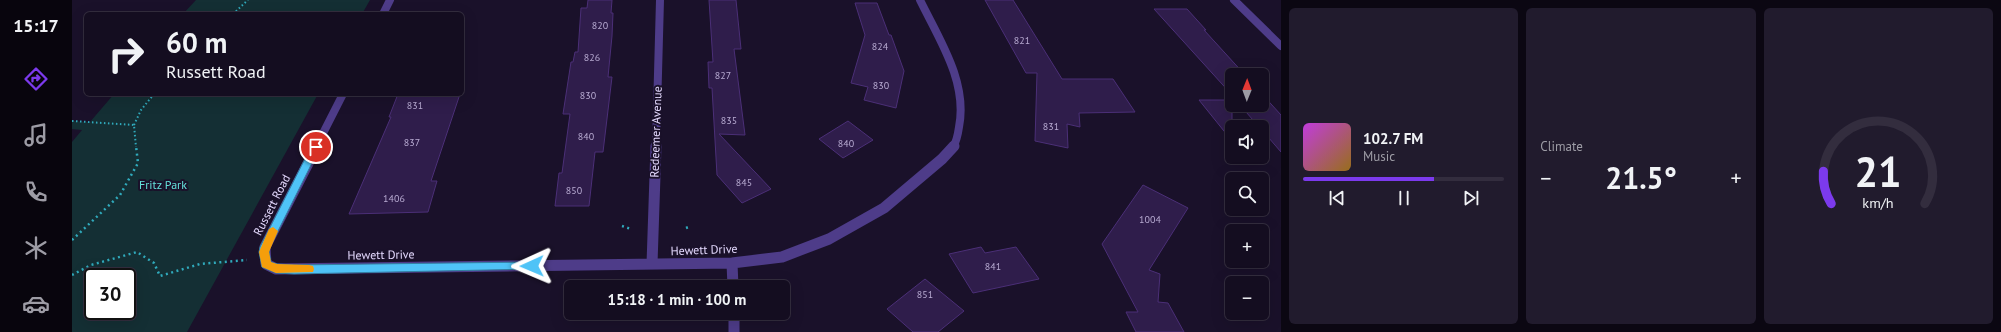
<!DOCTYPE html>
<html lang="en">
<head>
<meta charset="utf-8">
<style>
  body { margin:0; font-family:"PT Sans",sans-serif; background:#211b2d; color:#f1f3f6; height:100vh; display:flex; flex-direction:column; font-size:15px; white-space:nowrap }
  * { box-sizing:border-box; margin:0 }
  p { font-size:13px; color:#9d9ca5 }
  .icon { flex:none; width:22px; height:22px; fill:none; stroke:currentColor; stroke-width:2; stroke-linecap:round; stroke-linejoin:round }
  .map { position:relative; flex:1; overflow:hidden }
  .side { display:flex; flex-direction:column; gap:8px; padding:8px; background:#0b0712; width:720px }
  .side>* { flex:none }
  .top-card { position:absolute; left:12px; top:12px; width:380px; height:84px; border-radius:6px; box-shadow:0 4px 16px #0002,0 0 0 1px #332d3e; background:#140d20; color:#f1f3f6; overflow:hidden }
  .needle { width:26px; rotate:1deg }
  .controls { position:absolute; left:1153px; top:68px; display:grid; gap:8px }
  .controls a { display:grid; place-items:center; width:44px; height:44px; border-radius:6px; background:#140d20; box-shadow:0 4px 16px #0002,0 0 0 1px #332d3e; font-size:20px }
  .speed { position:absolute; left:12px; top:268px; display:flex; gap:8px; font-size:20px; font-weight:700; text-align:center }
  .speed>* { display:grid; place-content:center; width:52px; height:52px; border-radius:50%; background:#140d20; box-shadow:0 4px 16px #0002,0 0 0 1px #332d3e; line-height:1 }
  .speed .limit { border:2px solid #111; border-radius:6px; background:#fff; color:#111 }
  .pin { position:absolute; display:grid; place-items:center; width:34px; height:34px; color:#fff; margin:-17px; border:2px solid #fff; border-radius:50%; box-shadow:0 1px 4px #0007 }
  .me { position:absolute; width:44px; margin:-22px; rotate:269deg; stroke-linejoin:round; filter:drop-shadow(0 0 3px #0008) }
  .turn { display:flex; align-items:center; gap:14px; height:84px; padding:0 16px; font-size:18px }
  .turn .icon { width:52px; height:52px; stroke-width:2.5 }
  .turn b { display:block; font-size:28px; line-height:34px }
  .big { font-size:30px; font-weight:700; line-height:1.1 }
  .side .card { flex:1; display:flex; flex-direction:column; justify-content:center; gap:6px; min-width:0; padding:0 14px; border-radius:6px; background:#211b2d }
  .side .dial { align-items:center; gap:0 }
  .dial svg { height:104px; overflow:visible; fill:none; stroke:#332d3e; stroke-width:7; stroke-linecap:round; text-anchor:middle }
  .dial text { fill:#f1f3f6; stroke:none }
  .song { display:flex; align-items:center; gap:12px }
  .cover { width:48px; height:48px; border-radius:6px; background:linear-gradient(135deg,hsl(290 70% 55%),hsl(40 70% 35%)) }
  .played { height:4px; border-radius:2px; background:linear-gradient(90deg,#7c3aed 65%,#332d3e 65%) }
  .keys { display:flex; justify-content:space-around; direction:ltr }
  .heat { display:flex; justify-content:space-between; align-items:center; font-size:22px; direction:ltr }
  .side .tiles { flex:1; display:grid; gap:8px; grid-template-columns:repeat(3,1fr) }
  .trip { position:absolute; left:492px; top:280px; width:226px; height:40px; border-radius:6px; background:#140d20; box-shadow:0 4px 16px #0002,0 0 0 1px #332d3e; font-weight:700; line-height:40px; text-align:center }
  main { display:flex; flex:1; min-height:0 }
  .tabs { display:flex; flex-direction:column; width:72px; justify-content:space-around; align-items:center; background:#08050d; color:#9d9ca5 }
  .tabs .icon { width:28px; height:28px }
  .tabs .selected { color:#7c3aed }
  .tabs b { font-size:18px; color:#f1f3f6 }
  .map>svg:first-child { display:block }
  .green { fill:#142f34; fill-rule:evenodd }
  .building { fill:#2f1d4b; stroke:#4b2f77 }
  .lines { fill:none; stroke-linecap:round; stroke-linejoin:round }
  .path-far1 { stroke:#30aabc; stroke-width:2; stroke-dasharray:1.5 2.5; stroke-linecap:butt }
  .path { stroke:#30aabc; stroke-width:2.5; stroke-dasharray:2 3.5; stroke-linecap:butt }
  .minor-far1 { stroke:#4e3c89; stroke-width:8 }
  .minor { stroke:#4e3c89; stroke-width:11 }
  .route { fill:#4fc3f7; stroke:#337fa1 }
  .slow { fill:#f59e0b }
  .labels { text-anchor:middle; stroke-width:4; stroke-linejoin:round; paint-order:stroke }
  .number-label { font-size:10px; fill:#b8abd2 }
  .street-label { font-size:12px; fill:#e5daff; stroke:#1a112a }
  .park-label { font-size:12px; fill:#64e1da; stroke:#1a112a }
</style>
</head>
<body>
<main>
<nav class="tabs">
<b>15:17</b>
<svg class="icon selected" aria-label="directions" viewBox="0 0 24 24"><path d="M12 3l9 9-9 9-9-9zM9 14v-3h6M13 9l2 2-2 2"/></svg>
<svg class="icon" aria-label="music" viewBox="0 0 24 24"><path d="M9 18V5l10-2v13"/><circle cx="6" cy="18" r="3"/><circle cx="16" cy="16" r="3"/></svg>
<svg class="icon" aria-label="phone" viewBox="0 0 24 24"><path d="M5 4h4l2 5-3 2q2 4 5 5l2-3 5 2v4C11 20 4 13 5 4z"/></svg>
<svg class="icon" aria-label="climate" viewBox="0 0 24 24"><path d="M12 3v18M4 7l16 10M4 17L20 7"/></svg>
<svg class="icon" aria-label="car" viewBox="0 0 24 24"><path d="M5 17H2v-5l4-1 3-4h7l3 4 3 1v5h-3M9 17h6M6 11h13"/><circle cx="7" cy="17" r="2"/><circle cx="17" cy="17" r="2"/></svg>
</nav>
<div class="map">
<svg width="1209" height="332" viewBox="0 0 1209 332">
  <rect width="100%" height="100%" fill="#1a112a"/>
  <path class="green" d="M 124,0 L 298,0 L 290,14 L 111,14 Z
    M 42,94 L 246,94 L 115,332 L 0,332 L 0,142 L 10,130 L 0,129 L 0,121 L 18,122 ZM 21,277 L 55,277 L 55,311 L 21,311 Z"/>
  <path class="building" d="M 516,0 L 540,0 L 539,13 L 541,13 L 540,36 L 536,77 L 540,77 L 531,152 L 523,152 L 517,206 L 483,206 L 487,173 L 490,173 L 498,114 L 491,114 L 499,62 L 501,62 L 503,52 L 506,52 L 509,8 L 515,8 Z
    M 637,0 L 664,0 L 669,49 L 662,49 L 673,135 L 647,134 L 699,189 L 670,203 L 645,175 L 640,88 L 637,88 L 636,62 L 641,62 Z
    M 913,0 L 941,0 L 990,79 L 1041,79 L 1063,112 L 1007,113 L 1008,127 L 995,124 L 996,148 L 963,141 L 965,73 L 954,73 Z
    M 783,3 L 805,3 L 817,35 L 819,35 L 832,71 L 824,108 L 792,100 L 796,87 L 779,83 L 793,35 Z
    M 1082,9 L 1115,9 L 1134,30 L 1132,30 L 1173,75 L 1160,75 L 1160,95 Z
    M 326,94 L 388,94 L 359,181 L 365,181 L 356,212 L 277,214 L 319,117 L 317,117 Z
    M 1190,94 L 1209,115 L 1209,152 L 1190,130 L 1190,127 L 1187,127 L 1168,105 L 1190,105 Z
    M 1127,100 L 1160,100 L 1160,141 Z
    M 776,121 L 801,140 L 771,158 L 747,139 Z
    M 1071,185 L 1116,208 L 1077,270 L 1088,274 L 1086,302 L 1096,303 L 1112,332 L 1064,332 L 1054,312 L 1066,312 L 1030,244 Z
    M 909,247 L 913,253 L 944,247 L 967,279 L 901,293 L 877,254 Z
    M 853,279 L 892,311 L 866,332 L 841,332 L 815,309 Z"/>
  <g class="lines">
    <path class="path-far1" d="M 161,14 L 176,0
      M 0,121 L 62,125 L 64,147
      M 62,125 L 69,110 L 82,94"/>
    <path class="path" d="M 550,226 L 559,229
      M 614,228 L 619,226
      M 0,240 L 48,195 L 66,163 L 64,146
      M 0,275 L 19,265 L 65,252 L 82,263 L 88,276 L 128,264 L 175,260"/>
    <path class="minor-far1" d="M 848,0 C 867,39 896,82 887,127 C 886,134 885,141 881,147
      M 1162,0 L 1209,46
      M 311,14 L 318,0
      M 244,147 L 271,94
      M 584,147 L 588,0"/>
    <path class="minor" d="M 245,146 L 193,247 L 194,264 L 204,269 L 660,263 L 710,257 L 757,239 L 812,208 L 870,159 L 882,146
      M 660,263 L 661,287
      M 580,264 L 584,146
      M 662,313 L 662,332"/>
  </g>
  <path class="route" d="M 244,144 L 248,147 L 198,247 L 197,252 L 199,262 L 205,264 L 222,265 L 460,262 L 463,263 L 465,266 L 463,269 L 222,274 L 204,273 L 190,267 L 187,252 L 188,247 L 239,147 Z"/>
  <path class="slow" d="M 201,227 L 206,231 L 197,252 L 199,262 L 205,264 L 237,265 L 241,266 L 242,269 L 241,272 L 204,273 L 190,267 L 187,252 L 197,229 Z"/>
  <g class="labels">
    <g class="number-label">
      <text x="528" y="29">820</text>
      <text x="950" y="44">821</text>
      <text x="808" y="50">824</text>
      <text x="520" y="61">826</text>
      <text x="651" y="79">827</text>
      <text x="809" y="89">830</text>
      <text x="516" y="99">830</text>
      <text x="343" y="109">831</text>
      <text x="657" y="124">835</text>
      <text x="979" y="130">831</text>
      <text x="514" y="140">840</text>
      <text x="340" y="146">837</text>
      <text x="774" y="147">840</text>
      <text x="672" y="186">845</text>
      <text x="502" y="194">850</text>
      <text x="322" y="202">1406</text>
      <text x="1078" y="223">1004</text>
      <text x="921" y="270">841</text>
      <text x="853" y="298">851</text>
    </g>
    <g class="street-label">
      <text transform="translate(584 132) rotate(-88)" y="4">Redeemer Avenue</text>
      <text transform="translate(200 205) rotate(-63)" y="4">Russett Road</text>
      <text transform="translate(632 250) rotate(-2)" y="4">Hewett Drive</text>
      <text transform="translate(309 255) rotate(-1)" y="4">Hewett Drive</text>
    </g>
    <g class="park-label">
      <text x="91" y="189">Fritz Park</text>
    </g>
  </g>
</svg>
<div class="controls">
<a><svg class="needle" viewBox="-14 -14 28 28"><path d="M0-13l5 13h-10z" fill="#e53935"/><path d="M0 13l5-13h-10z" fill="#9d9ca5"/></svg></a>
<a><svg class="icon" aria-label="sound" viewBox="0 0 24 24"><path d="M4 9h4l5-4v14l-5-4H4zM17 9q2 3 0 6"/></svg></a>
<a><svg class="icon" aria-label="search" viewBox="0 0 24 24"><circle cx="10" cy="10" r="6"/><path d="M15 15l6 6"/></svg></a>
<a>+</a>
<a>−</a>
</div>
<div class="speed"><div class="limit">30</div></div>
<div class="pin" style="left:244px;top:147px;background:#d93025"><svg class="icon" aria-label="arrive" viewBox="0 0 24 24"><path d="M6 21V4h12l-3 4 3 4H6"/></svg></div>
<svg class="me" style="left:460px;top:266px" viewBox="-20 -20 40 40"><path d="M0-17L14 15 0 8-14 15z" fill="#4fc3f7" stroke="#fff" stroke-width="4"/></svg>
<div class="trip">15:18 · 1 min · 100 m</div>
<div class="top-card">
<div class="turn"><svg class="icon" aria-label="right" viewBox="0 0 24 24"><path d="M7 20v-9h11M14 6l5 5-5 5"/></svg><div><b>60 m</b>Russett Road</div></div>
</div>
</div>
<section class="side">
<div class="tiles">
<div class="card">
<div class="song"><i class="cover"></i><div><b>102.7 FM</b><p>Music</p></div></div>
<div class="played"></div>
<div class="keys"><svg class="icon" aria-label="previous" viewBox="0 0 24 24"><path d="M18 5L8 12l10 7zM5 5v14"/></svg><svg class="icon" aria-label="pause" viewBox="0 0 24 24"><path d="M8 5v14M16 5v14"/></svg><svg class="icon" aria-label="next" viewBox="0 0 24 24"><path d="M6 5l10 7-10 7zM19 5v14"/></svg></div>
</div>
<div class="card"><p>Climate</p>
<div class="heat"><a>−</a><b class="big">21.5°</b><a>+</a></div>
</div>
<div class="card dial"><svg viewBox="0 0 100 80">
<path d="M14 69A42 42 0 1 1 86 69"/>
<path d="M14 69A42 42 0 0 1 8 44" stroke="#7c3aed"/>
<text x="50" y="56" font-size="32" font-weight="700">21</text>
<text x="50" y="72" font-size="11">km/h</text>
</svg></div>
</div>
</section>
</main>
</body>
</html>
